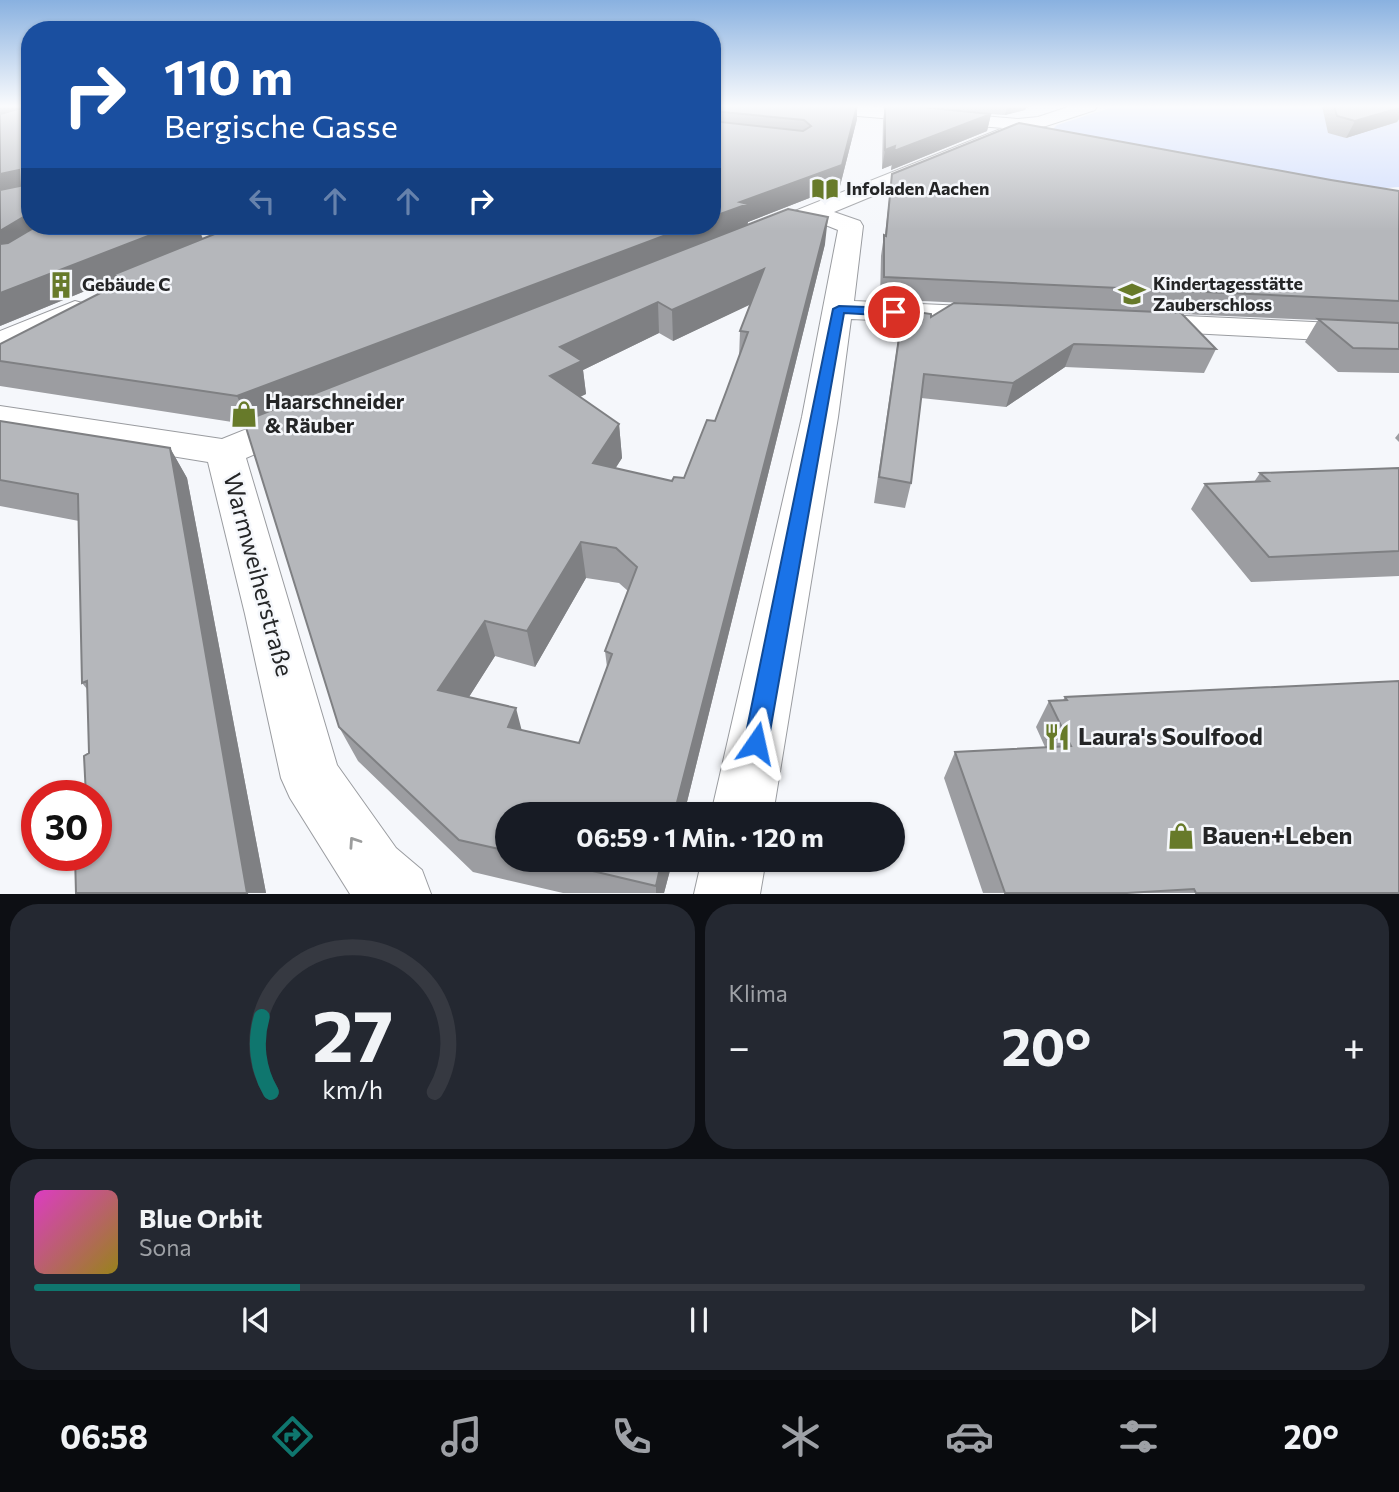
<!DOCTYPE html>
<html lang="de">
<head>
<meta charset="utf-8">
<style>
  body { margin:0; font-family:Commissioner,sans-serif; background:#242831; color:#f1f3f6; height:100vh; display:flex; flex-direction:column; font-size:26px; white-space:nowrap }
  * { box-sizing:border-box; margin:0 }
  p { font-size:23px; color:#9ea1a6 }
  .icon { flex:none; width:38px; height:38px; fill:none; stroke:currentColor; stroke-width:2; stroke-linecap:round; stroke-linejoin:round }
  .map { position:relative; height:894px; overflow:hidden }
  .drawer { display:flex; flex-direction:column; gap:10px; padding:10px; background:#0d0f14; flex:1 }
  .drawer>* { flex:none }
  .guide { position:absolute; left:21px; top:21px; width:700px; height:214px; border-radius:28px; box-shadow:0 2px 5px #0004; background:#1a4fa0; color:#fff; overflow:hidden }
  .speed { position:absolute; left:21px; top:780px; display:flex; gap:14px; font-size:35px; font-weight:700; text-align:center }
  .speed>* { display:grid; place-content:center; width:91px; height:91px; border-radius:50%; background:#171b24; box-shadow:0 2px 5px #0004; line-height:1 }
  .speed .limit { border:10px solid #d22; background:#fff; color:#111 }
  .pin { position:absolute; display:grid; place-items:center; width:60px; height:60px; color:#fff; margin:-30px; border:4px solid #fff; border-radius:50%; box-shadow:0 2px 7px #0007 }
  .me { position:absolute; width:77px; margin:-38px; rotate:11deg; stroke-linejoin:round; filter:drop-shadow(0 0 5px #0008) }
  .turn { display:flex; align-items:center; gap:24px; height:147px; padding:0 28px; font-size:32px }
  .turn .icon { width:91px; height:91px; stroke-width:2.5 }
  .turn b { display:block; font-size:49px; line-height:60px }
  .lanes { display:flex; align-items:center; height:66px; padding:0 28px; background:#0003; justify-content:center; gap:35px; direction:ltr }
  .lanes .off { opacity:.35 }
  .big { font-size:52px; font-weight:700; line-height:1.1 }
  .drawer .widget { flex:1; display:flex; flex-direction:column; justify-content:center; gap:10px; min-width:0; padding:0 24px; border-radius:28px; background:#242831 }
  .drawer .dial { align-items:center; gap:0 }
  .dial svg { height:182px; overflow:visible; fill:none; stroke:#363941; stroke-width:7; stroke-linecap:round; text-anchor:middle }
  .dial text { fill:#f1f3f6; stroke:none }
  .song { display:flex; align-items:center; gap:21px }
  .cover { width:84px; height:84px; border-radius:10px; background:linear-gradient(135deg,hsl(310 70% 55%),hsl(50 70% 35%)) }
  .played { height:7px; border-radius:4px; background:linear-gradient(90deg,#0f766e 20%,#363941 20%) }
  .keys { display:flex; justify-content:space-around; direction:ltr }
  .heat { display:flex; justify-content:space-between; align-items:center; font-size:38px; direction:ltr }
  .drawer .tiles { flex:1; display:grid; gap:10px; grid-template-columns:1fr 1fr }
  .widget:last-child { grid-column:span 2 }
  .trip { position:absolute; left:495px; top:802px; width:410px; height:70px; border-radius:35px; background:#171b24; box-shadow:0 2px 5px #0004; font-weight:700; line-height:70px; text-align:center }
  .tab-bar { display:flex; height:112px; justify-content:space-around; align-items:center; background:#090b0e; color:#9ea1a6 }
  .tab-bar .icon { width:49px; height:49px }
  .tab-bar .current { color:#0f766e }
  .tab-bar b { font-size:32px; color:#f1f3f6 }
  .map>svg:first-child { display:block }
  .green { fill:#cfdcfd }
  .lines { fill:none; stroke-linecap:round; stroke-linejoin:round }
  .lane-casing { stroke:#9a9ca0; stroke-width:2 }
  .street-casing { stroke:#9a9ca0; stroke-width:2 }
  .lane { fill:#fff; fill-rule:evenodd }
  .street { fill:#fff; fill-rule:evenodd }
  .wall { fill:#9c9da1; fill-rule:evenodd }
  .shaded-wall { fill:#7f8083 }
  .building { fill:#b5b7bb; stroke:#7f8083; stroke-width:2; fill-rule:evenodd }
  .oneway { stroke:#9c9d9d }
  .route { fill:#1a73e8; stroke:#114b97; stroke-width:2 }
  .labels { text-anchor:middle; stroke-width:5; stroke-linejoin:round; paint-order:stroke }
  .far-poi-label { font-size:18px; font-weight:bold; fill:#242526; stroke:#f5f7fb; text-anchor:start }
  .poi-label { font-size:21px; font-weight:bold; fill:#242526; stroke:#f5f7fb; text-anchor:start }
  .near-street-label { font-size:24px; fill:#242526; stroke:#f5f7fb }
  .near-poi-label { font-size:24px; font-weight:bold; fill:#242526; stroke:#f5f7fb; text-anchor:start }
</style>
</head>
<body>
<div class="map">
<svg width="1399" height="894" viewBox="0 0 1399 894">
  <rect width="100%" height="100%" fill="#f5f7fb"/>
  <path class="green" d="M 1116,106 L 1343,106 L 1399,120 L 1399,187 L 1360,190 L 1052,130 L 1057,125 Z"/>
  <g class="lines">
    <defs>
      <path id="lane" d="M 164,226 L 186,226 L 236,239 L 238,242 L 231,246 L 166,229 Z"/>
      <path id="street" d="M 789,106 L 865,106 L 1018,119 L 1038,117 L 1071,106 L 1097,106 L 1095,110 L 1046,126 L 1022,129 L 1020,135 L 834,212 L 860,221 L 863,226 L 854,301 L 987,307 L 998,310 L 1002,316 L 998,322 L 987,325 L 851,319 L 838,417 L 773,814 L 711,814 L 802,417 L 838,230 L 813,220 L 761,241 L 752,238 L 748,233 L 752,228 L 1003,128 L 797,111 Z
        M 75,301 L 86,304 L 90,310 L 86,316 L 0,352 L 0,331 Z
        M 1142,314 L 1399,326 L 1399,344 L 1131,330 L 1127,323 L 1131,316 Z
        M 0,406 L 222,439 L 284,414 L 297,411 L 310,414 L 315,422 L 310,430 L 246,458 L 337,765 L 396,848 L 422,870 L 431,894 L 350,894 L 290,798 L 281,778 L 245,614 L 208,462 L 0,428 Z
        M 702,859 L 766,859 L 760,894 L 694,894 Z"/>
    </defs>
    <use href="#lane" class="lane-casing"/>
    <use href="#street" class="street-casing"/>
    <use href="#lane" class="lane"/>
    <use href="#street" class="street"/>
  </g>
  <path class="wall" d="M 712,106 L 857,119 L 840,186 L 748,222 L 747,225 L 825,244 L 684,814 L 508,814 L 508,859 L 673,859 L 664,893 L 563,893 L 473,872 L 358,761 L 339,727 L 245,424 L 0,386 L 0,344 L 120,283 L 117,278 L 0,326 L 30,226 L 226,226 L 227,228 L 712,226 ZM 198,226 L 219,232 L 203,239 ZM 750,304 L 740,331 L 739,358 L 715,421 L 684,478 L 672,481 L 615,468 L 622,458 L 619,424 L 580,397 L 586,394 L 583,370 L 659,333 L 673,341 ZM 586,578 L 619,583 L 628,591 L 605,651 L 607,667 L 579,743 L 522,730 L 469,697 L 495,656 L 535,667 Z
    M 885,106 L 1032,106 L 1026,108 L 1025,110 L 1005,115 L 991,114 L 987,131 L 891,170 L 892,165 L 882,169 L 883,121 Z
    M 1322,106 L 1399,106 L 1399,119 L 1397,122 L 1346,138 L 1328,133 Z
    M 892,174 L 1331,180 L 1399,191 L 1399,373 L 1338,372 L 1305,342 L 1318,320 L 1181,314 L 1216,349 L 1204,373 L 1065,367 L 1006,407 L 921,398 L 911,483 L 905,508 L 874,503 L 899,333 L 903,310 L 931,317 L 1115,310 L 880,299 L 881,256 L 884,235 L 885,235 Z
    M 0,421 L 170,448 L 187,478 L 266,893 L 76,893 L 96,856 L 89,753 L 87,689 L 82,683 L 79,521 L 0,506 Z
    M 1399,433 L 1399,442 L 1395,438 Z
    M 1399,468 L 1399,576 L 1251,582 L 1191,509 L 1205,484 L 1254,482 L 1260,473 Z
    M 1065,697 L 1399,893 L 983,893 L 944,778 L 955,752 L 1045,747 L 1036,727 L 1049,701 L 1063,700 Z"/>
  <path class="shaded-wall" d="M 0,106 L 29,106 L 0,121 Z
    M 857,106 L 857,119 L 840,186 L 748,222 L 747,227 L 250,425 L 237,396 L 690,226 L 712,226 L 712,217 L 740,202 Z
    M 1007,106 L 1032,106 L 1026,108 L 1025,110 L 1005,115 Z
    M 1399,108 L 1399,119 L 1397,122 L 1346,138 L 1355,121 Z
    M 991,114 L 987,131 L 891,170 L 894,151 Z
    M 895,146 L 892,165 L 882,169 L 885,150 Z
    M 19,170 L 30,189 L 0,198 L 0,174 Z
    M 30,213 L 30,226 L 61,226 L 0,258 L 0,231 Z
    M 828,217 L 825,244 L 684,814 L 674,814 Z
    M 174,226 L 197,226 L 204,242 L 0,326 L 0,293 Z
    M 220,226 L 226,226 L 228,230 L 223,233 Z
    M 764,269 L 762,299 L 673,341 L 672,310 Z
    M 658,302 L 659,333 L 583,370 L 586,394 L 555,408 L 550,376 L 560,347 Z
    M 1074,344 L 1065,367 L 1006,407 L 1013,383 Z
    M 619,424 L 622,458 L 597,498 L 593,463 Z
    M 170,448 L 187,478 L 266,893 L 247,893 Z
    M 581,542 L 586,578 L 535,667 L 527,631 Z
    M 485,621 L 495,656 L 451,725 L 438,690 Z
    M 516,708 L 525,743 L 508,727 Z
    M 662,859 L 673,859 L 664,893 L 656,893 L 656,886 Z"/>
  <path class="building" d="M 22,106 L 30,106 L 30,213 L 0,231 L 0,190 L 20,186 L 19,170 L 0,174 L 0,114 L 22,108 Z
    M 712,106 L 857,106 L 842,165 L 740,202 L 748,204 L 712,217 L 712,121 L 803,131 L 811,126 L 804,120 L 712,111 Z
    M 885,106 L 910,106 L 991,114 L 894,151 L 895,146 L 885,150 Z
    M 1334,106 L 1399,106 L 1399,108 L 1355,121 L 1337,116 Z
    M 1019,123 L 1331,180 L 1399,191 L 1399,301 L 884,277 L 884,235 L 886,236 L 892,174 Z
    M 788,209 L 828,217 L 674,814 L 508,814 L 508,851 L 459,840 L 339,727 L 244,421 ZM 764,269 L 740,331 L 748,332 L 726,392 L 715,421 L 707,420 L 684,478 L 674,477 L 672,481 L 593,463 L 619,424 L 550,376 L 582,361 L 560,347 L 658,302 L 672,310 ZM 581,542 L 616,548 L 637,567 L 605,651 L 612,654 L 579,743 L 508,727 L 516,708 L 438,690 L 485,621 L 527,631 Z
    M 37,226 L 174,226 L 0,293 L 0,244 L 8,243 Z
    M 232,226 L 690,226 L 237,396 L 0,361 L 0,344 L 120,283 L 115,274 L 217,233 Z
    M 954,303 L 1181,313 L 1216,349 L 1074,344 L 1013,383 L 924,374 L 911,483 L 879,477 L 903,310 L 931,314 L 931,317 Z
    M 1318,319 L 1399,323 L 1399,349 L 1353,348 Z
    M 0,421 L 170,448 L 247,893 L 76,893 L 75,856 L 96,856 L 96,796 L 86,796 L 84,756 L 89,753 L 87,681 L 82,683 L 78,494 L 0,480 Z
    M 1399,468 L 1399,551 L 1269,557 L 1205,484 L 1269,481 L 1260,473 Z
    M 1399,681 L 1399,893 L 1196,893 L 1194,889 L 1127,893 L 1005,893 L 955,752 L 1071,746 L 1049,701 L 1067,700 L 1065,697 Z
    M 542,859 L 662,859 L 656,886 Z"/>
  <defs><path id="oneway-chevron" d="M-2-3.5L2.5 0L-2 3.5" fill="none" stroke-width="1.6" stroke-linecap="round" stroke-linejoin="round" transform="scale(1.75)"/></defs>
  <use class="oneway" href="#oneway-chevron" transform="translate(354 842) rotate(-124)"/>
  <linearGradient id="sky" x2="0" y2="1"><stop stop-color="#89b1e0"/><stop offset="0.46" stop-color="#fafbfd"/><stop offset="1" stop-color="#fafbfd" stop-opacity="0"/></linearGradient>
  <rect width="1399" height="231" fill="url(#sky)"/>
  <path class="route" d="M 839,306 L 894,308 L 900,312 L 894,316 L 844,313 L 768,743 L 764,751 L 756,754 L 747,751 L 744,743 L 833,309 Z"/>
  <defs>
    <symbol id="library-bare" viewBox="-9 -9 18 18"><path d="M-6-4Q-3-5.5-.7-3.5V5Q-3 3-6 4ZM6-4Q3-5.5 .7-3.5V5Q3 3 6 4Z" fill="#677a2a" stroke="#f5f7fb" stroke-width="2.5" paint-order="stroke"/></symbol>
    <symbol id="building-bare" viewBox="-9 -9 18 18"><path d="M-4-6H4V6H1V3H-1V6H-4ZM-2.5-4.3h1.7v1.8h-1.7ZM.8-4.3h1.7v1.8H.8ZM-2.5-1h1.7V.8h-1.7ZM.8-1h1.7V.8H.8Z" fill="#677a2a" stroke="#f5f7fb" stroke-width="2.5" paint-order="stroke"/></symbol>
    <symbol id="school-bare" viewBox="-9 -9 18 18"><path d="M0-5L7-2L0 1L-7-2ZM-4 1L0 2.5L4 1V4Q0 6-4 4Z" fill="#677a2a" stroke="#f5f7fb" stroke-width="2.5" paint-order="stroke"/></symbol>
    <symbol id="shop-bare" viewBox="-9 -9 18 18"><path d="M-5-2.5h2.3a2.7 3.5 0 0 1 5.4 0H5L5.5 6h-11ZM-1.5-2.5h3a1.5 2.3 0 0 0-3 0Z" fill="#677a2a" stroke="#f5f7fb" stroke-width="2.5" paint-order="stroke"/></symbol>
    <symbol id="restaurant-bare" viewBox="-9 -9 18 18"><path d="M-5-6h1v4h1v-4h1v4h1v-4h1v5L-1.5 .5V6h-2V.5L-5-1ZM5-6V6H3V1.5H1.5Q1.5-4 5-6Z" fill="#677a2a" stroke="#f5f7fb" stroke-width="2.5" paint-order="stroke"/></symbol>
  </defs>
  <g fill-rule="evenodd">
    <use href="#library-bare" x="806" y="170" width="38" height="38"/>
    <use href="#building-bare" x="42" y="266" width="38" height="38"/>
    <use href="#school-bare" x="1113" y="275" width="38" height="38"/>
    <use href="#shop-bare" x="225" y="395" width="38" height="38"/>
    <use href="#restaurant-bare" x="1038" y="718" width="38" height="38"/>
    <use href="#shop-bare" x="1162" y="817" width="38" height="38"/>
  </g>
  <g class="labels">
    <g class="far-poi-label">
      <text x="846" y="195">Infoladen Aachen</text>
      <text x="1153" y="290">Kindertagesstätte<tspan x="1153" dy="21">Zauberschloss</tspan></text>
      <text x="82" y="291">Gebäude C</text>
    </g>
    <g class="poi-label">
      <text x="265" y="409">Haarschneider<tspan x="265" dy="24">&amp; Räuber</tspan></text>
    </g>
    <g class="near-street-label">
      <text transform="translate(258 575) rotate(75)" y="8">Warmweiherstraße</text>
    </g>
    <g class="near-poi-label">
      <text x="1078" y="745">Laura's Soulfood</text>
      <text x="1202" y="844">Bauen+Leben</text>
    </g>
  </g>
</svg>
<div class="speed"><div class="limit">30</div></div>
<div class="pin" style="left:894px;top:312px;background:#d93025"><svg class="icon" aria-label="arrive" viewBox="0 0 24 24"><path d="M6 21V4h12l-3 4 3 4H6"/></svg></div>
<svg class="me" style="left:756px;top:743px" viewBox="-20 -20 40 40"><path d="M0-17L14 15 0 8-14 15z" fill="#1a73e8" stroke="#fff" stroke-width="4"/></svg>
<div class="trip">06:59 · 1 Min. · 120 m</div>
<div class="guide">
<div class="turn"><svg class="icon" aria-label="right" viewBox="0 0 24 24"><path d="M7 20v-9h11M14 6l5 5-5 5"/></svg><div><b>110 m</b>Bergische Gasse</div></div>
<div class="lanes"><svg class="icon off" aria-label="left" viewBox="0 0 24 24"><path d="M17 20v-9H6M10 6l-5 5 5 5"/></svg><svg class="icon off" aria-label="ahead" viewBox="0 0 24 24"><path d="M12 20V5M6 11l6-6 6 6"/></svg><svg class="icon off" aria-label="ahead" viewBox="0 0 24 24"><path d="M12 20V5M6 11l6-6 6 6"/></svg><svg class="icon" aria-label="right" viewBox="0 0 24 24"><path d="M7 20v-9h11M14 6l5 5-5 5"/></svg></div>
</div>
</div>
<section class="drawer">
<div class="tiles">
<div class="widget dial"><svg viewBox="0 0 100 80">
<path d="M14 69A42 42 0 1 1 86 69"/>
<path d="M14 69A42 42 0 0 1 10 36" stroke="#0f766e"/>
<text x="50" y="56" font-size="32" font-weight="700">27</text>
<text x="50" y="72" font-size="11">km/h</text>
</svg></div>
<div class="widget"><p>Klima</p>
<div class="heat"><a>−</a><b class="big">20°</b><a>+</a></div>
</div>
<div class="widget">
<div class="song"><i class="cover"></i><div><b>Blue Orbit</b><p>Sona</p></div></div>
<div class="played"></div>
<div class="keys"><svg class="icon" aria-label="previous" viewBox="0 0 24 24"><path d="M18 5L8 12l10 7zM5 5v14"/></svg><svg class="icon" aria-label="pause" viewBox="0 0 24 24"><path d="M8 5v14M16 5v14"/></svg><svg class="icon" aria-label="next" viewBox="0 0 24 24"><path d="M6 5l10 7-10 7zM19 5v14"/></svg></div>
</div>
</div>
</section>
<nav class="tab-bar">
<b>06:58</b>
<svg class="icon current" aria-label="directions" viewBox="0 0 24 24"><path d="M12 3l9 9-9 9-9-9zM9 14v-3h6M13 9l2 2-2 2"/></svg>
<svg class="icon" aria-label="music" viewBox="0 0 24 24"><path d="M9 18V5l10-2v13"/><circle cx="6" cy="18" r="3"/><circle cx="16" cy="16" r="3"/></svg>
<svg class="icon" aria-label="phone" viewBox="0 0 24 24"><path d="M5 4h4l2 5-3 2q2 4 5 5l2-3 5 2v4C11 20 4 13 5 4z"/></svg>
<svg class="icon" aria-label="climate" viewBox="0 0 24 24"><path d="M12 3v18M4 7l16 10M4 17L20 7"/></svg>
<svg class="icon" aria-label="car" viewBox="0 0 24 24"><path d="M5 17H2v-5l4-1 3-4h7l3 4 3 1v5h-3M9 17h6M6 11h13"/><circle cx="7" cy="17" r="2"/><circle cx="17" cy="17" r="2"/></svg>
<svg class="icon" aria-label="filters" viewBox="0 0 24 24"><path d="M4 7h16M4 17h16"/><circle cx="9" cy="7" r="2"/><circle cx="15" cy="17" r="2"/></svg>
<b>20°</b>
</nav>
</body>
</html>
